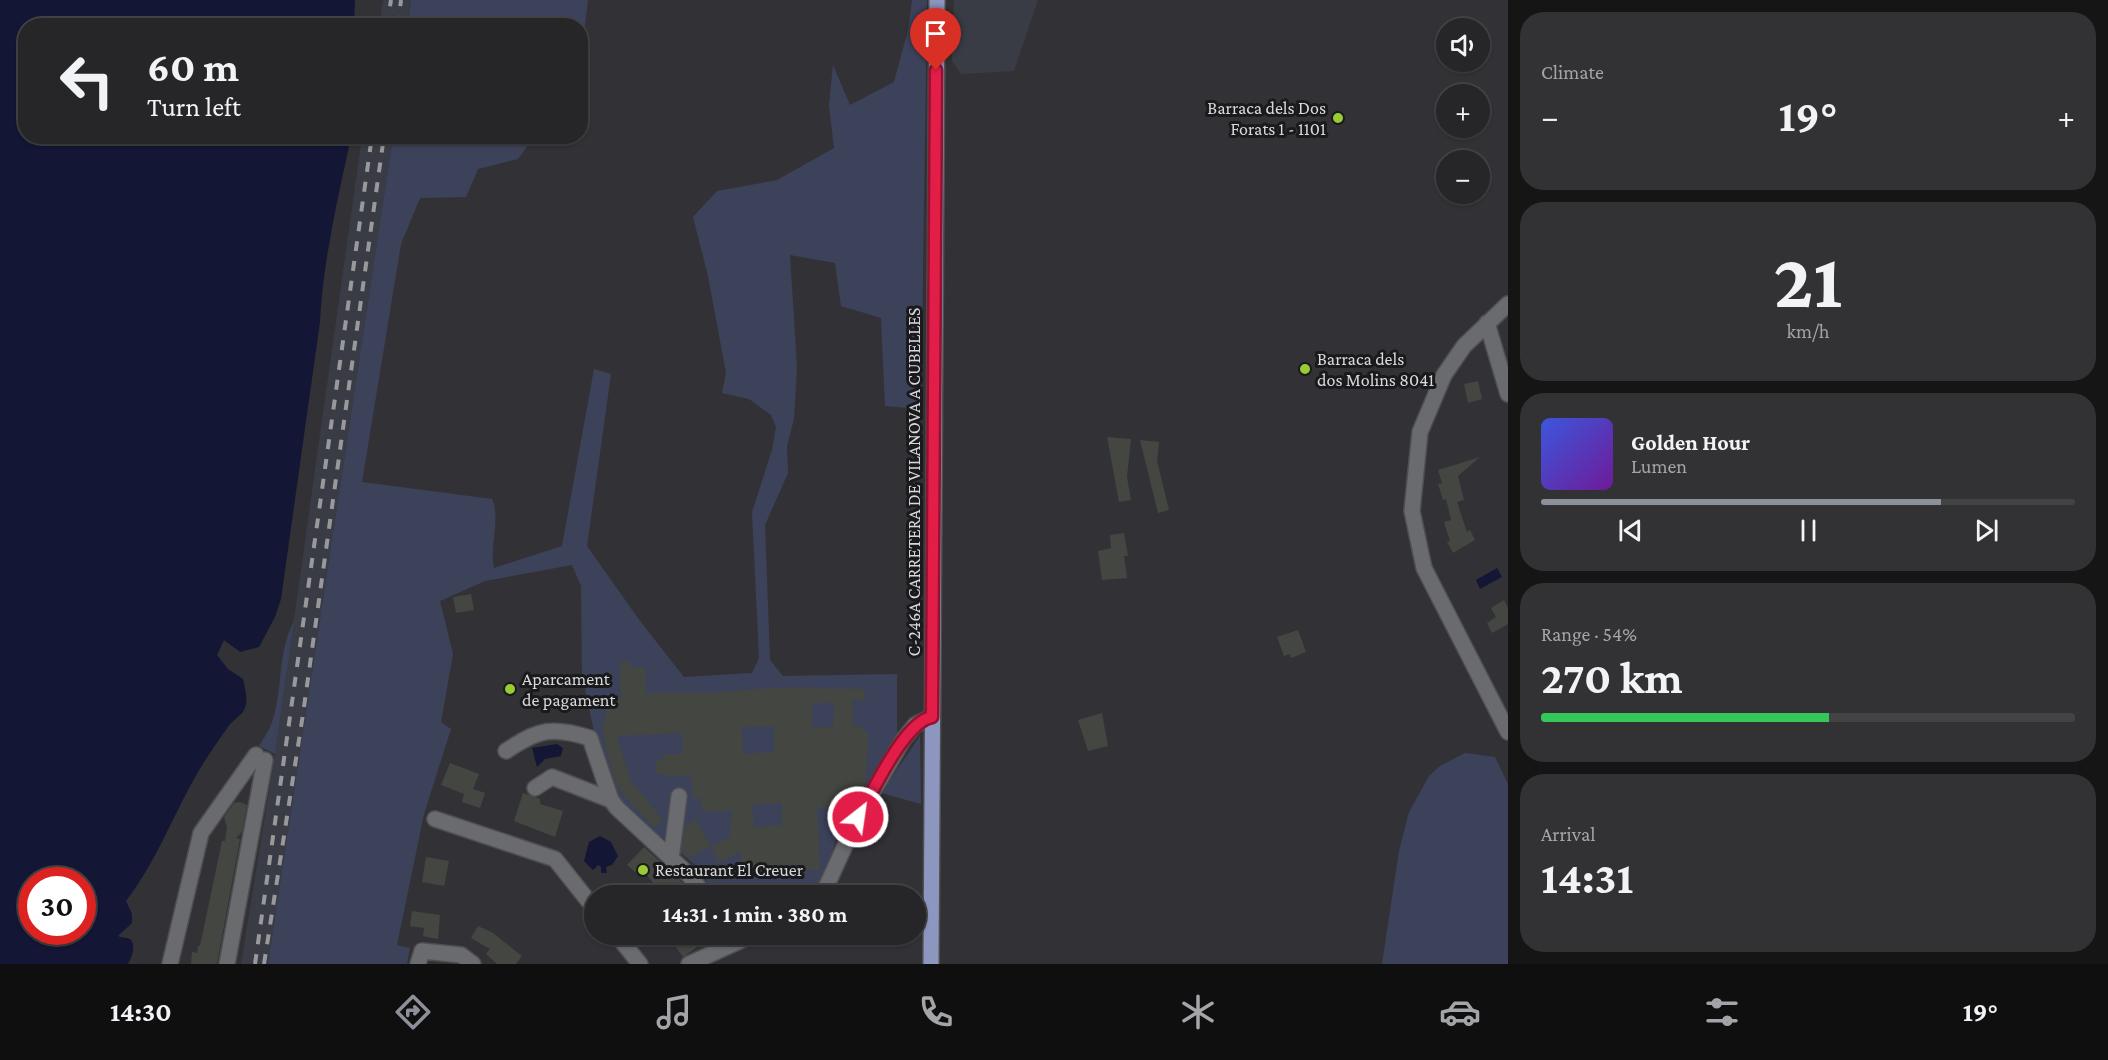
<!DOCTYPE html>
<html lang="en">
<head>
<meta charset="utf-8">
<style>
  body { margin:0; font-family:"Crimson Pro",serif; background:#323234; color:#f1f3f6; height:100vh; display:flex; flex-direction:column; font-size:22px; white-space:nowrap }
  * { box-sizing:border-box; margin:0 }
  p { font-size:20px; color:#a4a5a8 }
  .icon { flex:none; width:33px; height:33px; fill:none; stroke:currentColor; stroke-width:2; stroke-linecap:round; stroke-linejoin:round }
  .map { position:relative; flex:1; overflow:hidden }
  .details { display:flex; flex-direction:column; gap:12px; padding:12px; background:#151516; width:600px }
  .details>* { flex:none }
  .guide { position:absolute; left:18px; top:18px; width:570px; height:126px; border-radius:24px; box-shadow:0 2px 4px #0004,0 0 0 2px #424345; background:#262628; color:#f1f3f6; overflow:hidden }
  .fabs { position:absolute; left:1436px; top:18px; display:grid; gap:12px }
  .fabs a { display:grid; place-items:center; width:54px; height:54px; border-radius:50%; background:#262628; box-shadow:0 2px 4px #0004,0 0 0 2px #424345; font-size:30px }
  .speed { position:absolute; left:18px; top:867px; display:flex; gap:12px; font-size:30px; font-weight:700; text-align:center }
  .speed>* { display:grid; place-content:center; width:78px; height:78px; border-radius:50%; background:#262628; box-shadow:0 2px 4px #0004,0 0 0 2px #424345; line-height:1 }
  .speed .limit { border:9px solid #d22; background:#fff; color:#111 }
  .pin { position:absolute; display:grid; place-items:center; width:51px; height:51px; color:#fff; margin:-62px -26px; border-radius:50% 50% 50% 0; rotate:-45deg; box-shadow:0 0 6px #0007 }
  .pin .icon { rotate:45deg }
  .me { position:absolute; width:66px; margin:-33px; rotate:30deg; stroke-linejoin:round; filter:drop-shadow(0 0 4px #0008) }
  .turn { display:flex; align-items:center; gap:21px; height:126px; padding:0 30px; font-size:27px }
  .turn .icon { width:78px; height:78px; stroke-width:2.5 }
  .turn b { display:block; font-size:42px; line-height:51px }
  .big { font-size:45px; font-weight:700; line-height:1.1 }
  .details .card { flex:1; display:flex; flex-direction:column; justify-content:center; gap:9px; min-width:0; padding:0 21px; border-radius:24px; background:#323234 }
  .details .dial { align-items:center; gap:0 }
  .dial b { font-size:78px; line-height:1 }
  .song { display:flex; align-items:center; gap:18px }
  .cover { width:72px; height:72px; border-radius:9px; background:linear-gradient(135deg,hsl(230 70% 55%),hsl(280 70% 35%)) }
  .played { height:6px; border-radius:3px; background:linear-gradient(90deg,#8c9099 75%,#424345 75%) }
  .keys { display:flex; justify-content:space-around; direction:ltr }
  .heat { display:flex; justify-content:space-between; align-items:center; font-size:33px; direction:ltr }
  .charge { height:9px; border-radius:4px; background:linear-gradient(90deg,#34c759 54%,#424345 0) }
  .trip { position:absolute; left:584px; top:885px; width:342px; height:60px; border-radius:30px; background:#262628; box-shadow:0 2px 4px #0004,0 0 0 2px #424345; font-weight:700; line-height:60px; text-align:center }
  .tab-bar { display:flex; height:96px; justify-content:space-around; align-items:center; background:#0f0f10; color:#a4a5a8 }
  .tab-bar .icon { width:42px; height:42px }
  .tab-bar .on { color:#8c9099 }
  .tab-bar b { font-size:27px; color:#f1f3f6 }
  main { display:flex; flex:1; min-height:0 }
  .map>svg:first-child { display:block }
  .built { fill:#3a3c45 }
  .green { fill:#3d425b }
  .water { fill:#131634; fill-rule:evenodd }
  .building { fill:#444642; fill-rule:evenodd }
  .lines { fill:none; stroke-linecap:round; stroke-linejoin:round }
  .minor-casing { stroke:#4f4f52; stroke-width:18 }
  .major-casing { stroke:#4f4f52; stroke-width:18 }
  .minor { stroke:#6a6b6f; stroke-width:15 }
  .major { stroke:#8d96bf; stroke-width:15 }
  .rail { stroke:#99999c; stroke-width:4; stroke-dasharray:10 10; stroke-linecap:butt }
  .route-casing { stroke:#92132f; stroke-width:15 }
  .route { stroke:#e11d48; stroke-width:10 }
  .poi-dot { fill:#99cb35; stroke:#1a1a1c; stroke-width:2 }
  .labels { text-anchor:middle; stroke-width:6; stroke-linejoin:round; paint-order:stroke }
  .poi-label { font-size:18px; fill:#d8d9db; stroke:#1a1a1c; text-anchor:start }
  .street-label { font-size:18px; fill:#d8d9db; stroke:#1a1a1c }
</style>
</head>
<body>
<main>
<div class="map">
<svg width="1508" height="964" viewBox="0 0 1508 964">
  <rect width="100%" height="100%" fill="#323236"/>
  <path class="built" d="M 383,0 L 411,0 L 408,25 L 379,26 Z
    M 954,0 L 1038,0 L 1014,71 L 961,74 L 952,61 Z
    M 362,137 L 393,137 L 268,964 L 241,964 L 275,754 Z"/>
  <path class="green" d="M 411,0 L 588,0 L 581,57 L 580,26 L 408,25 Z
    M 912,0 L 927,0 L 921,409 L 885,406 L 881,318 L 841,306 L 835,263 L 790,255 L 797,367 L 794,419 L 787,446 L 788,473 L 765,525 L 770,660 L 783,676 L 897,674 L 897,735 L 840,826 L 821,888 L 814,895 L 716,895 L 694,864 L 616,799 L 596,741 L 582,674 L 581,586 L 572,565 L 485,581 L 440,601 L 453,654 L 441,722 L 451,729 L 424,814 L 397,945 L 410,948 L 407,964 L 268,964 L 393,137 L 534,137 L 518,159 L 478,169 L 466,197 L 420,198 L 401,244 L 362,482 L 492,499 C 501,519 489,545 494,568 L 562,546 L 594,369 L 611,374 L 587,546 L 640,621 L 684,677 L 752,673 L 759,658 L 752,512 L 772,450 L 776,427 L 771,415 L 749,399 L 722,393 L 726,373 L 708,276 L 693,217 L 717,191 L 777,180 L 834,148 L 829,105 L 833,65 L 850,105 L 894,82 L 908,30 Z
    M 294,621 L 275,754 L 259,746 C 263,739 268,732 271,725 C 284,691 276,656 294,621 Z
    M 920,736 L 921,804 L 881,793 Z
    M 1465,753 L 1495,757 L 1508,784 L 1508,964 L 1382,964 L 1399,851 L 1409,812 L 1429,776 L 1440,766 Z"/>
  <path class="water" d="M 0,0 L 355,0 L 354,25 L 26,26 L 26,136 L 351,137 C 338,198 323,260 320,322 L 281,599 L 275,617 L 259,647 L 240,652 L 224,640 L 217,655 L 228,669 L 243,679 C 245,689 249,700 244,710 C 240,717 232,720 228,727 C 222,735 216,744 210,753 C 178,800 161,856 126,901 L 132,914 L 132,923 L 118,936 C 121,938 124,937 127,938 C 138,940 132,958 128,964 L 0,964 ZM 82,880 L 82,932 L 32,932 L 32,880 Z
    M 1497,568 L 1502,577 L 1480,589 L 1476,580 Z
    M 557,744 L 563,748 L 561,756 L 545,759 L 537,767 L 532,748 Z
    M 600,836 L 611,842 L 618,856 L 612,865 L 606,867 L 607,873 L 601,873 L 601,867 L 598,865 L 593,870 L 584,861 L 589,842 Z"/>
  <path class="building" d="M 1478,381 L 1482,399 L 1468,403 L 1464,384 Z
    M 1107,437 L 1131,439 L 1127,477 L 1131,500 L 1119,502 Z
    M 1140,440 L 1159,442 L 1157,461 L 1169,510 L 1158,513 Z
    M 1480,457 L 1458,476 L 1464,500 L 1457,502 L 1467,532 L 1470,530 L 1475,540 L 1453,553 L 1447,542 L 1450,541 L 1444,522 L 1451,520 L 1446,499 L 1443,500 L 1438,484 L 1442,483 L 1438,470 Z
    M 1124,533 L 1128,556 L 1124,556 L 1127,578 L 1102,580 L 1098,551 L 1111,548 L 1110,535 Z
    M 471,594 L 474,610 L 456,613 L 453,597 Z
    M 1504,600 L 1508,608 L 1508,624 L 1492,633 L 1487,623 L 1496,617 L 1491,608 Z
    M 1298,630 L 1306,652 L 1291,658 L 1290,654 L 1284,656 L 1277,637 Z
    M 630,661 L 631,668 L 645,667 L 646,693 L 706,693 L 768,688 L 865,689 L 864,700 L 852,700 L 853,726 L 863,727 L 863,732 L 869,732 L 865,785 L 862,790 L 859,790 L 859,796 L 855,798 L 851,808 L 830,801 L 830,808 L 817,809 L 820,870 L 740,871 L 741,851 L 719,863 L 711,847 L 730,836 L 732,811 L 701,811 L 701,798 L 693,798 L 691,776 L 668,777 L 668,774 L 656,774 L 656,760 L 664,760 L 664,754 L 683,754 L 683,733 L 617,736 L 630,780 L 663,820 L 654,827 L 625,797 L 616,783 L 606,750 L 602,723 L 605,723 L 606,697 L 621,697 L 620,662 ZM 834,702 L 833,727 L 812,727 L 812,704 ZM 774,726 L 774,752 L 743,754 L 742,727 ZM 782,803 L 782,825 L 754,827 L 752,805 Z
    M 1102,713 L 1108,746 L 1088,751 L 1078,720 Z
    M 450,763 L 479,774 L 473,789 L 485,793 L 480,808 L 462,802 L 464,794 L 441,785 Z
    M 523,793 L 540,799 L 540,804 L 563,811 L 555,837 L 514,821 Z
    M 240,802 L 247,805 L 242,832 L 236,838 L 240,839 L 217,964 L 191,964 L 192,952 L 197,953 L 198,946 L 200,946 L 222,841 L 225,841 L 227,827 L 224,817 L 234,803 Z
    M 695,819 L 711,845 L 688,858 L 682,849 L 685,827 Z
    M 644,847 L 680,880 L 693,896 L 664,896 L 640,867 L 635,872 L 627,865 Z
    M 426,857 L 449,861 L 444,886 L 422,882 Z
    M 412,911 L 440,915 L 438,939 L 423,936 L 424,928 L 410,926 Z
    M 478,926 L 493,933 L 522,956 L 516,964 L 497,964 L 486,954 L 490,949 L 471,938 Z
    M 685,934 L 715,934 L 683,957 L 673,943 Z"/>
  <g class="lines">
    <defs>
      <path id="minor" d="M 1508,304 L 1464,346 L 1444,375 L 1420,432 L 1412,511 L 1424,568 L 1508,732
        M 1487,323 L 1508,394
        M 506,751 C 538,729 553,726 590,738 L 611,800 L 617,808 L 687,873 L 706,896
        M 535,788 L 552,777 L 611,800
        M 435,819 L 555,859 L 594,908
        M 671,859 L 679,796
        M 822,896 L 858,817 L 903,740 L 915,725 L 932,717
        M 616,934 L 640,964
        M 170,964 L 201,833 L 256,755
        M 227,964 L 265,760
        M 418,964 L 422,951 L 461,955 L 473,964
        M 689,964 L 755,934"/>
      <path id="major" d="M 931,964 L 937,0"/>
    </defs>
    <use href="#minor" class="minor-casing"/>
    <use href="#major" class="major-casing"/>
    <use href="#minor" class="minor"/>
    <use href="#major" class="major"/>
    <path class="rail" d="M 387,26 L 391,0
      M 398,26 L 401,0
      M 255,964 L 372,136
      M 264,964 L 303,714 L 384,136"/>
  </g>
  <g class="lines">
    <defs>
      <path id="route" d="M 858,817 C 873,792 904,722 932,717 L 936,70"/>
    </defs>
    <use href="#route" class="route-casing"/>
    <use href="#route" class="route"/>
  </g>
  <g class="poi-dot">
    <circle cx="1338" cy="118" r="6"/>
    <circle cx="1305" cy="369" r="6"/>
    <circle cx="510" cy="689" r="6"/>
    <circle cx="643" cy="870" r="6"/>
  </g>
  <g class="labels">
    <g class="poi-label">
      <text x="1326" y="114" text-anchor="end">Barraca dels Dos<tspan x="1326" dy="21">Forats 1 - 1101</tspan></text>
      <text x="1317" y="365">Barraca dels<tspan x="1317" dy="21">dos Molins 8041</tspan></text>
      <text x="522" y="685">Aparcament<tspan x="522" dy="21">de pagament</tspan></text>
      <text x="655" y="876">Restaurant El Creuer</text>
    </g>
    <g class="street-label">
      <text transform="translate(914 482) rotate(-90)" y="6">C-246A CARRETERA DE VILANOVA A CUBELLES</text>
    </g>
  </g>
</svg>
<div class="fabs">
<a><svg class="icon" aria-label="sound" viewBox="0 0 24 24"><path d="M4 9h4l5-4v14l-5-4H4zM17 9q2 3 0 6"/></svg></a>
<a>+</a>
<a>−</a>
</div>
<div class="speed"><div class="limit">30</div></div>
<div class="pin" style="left:936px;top:70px;background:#d93025"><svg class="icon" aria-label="arrive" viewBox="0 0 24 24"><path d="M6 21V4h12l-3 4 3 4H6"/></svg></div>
<svg class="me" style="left:858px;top:817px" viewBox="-20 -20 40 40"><circle r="17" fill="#e11d48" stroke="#fff" stroke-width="3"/><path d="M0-11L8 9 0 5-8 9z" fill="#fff"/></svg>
<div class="trip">14:31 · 1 min · 380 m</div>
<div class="guide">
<div class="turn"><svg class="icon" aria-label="left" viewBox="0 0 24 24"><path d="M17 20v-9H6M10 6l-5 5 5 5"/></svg><div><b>60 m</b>Turn left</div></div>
</div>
</div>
<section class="details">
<div class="card"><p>Climate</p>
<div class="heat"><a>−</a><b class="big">19°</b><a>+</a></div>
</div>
<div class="card dial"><b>21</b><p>km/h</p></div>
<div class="card">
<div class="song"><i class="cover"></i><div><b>Golden Hour</b><p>Lumen</p></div></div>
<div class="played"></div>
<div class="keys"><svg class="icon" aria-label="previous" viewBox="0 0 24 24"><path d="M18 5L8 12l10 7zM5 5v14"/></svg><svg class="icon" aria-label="pause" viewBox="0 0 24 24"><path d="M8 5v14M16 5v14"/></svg><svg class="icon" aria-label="next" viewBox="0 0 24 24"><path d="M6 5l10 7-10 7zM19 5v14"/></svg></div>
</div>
<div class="card"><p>Range · 54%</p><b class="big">270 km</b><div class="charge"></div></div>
<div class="card"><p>Arrival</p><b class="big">14:31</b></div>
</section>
</main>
<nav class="tab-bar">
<b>14:30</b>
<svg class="icon on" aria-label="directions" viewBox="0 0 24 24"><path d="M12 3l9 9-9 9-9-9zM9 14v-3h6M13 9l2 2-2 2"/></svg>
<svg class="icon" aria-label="music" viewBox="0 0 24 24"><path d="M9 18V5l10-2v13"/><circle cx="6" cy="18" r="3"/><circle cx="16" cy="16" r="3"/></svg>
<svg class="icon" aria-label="phone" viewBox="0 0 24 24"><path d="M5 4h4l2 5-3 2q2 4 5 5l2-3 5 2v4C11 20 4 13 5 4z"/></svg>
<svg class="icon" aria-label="climate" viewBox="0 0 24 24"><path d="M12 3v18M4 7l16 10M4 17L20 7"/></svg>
<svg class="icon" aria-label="car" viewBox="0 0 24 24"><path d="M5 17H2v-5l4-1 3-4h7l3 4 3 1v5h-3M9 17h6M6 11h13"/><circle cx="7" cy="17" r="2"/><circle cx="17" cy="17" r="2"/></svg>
<svg class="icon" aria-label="filters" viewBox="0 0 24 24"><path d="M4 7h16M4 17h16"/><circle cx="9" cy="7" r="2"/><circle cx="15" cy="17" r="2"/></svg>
<b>19°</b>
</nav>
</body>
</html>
